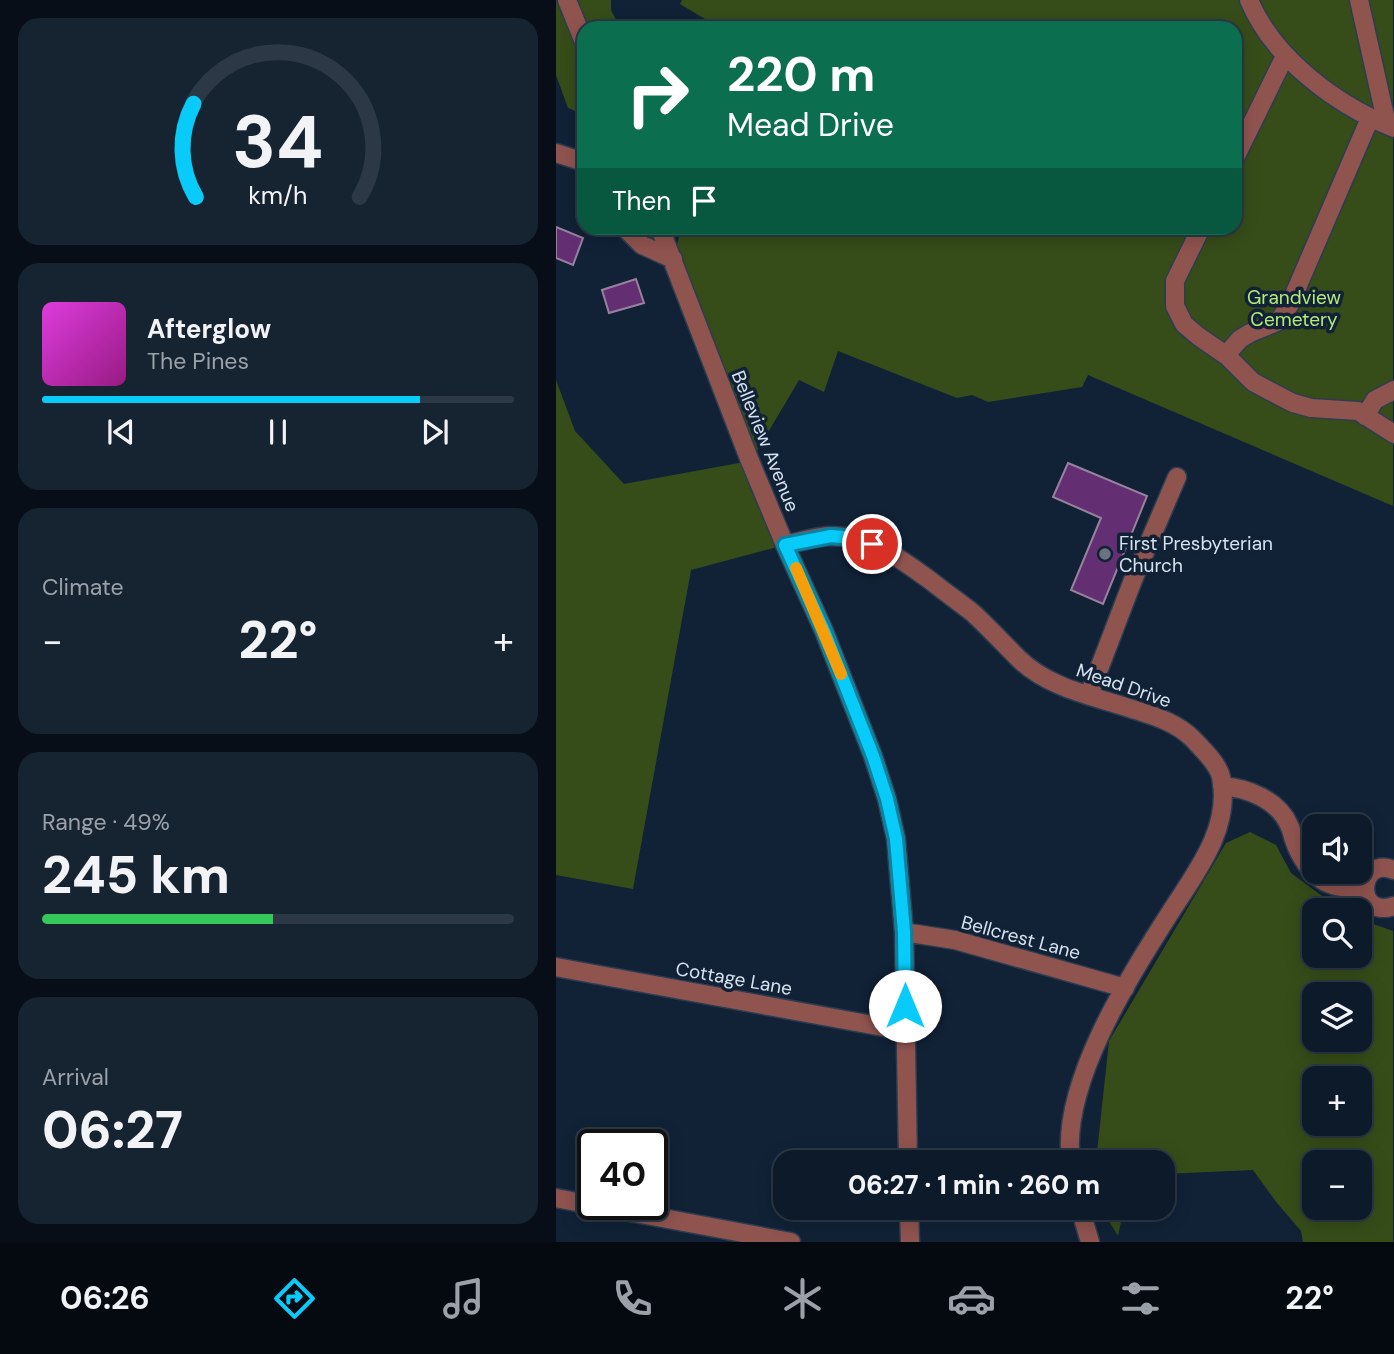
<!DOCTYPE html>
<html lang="en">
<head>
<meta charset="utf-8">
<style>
  body { margin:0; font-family:"DM Sans",sans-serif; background:#162331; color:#f1f3f6; height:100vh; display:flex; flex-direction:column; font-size:26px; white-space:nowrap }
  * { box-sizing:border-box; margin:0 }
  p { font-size:23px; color:#9aa1a8 }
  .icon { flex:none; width:38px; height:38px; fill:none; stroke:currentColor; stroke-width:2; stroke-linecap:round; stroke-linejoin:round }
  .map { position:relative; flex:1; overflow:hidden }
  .sheet { display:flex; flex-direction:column; gap:18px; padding:18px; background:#070e17; width:556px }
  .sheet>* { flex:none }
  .guide { position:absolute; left:21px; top:21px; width:665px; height:214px; border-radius:21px; box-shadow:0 4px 18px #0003,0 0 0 2px #2d3846; background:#0b6e4f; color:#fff; overflow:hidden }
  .fabs { position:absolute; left:746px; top:814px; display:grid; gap:14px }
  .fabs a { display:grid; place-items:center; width:70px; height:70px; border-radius:14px; background:#0d1a29; box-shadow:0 4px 18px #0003,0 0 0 2px #2d3846; font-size:35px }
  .speed { position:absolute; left:21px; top:1129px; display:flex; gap:14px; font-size:35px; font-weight:700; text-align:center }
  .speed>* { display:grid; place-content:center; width:91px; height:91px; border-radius:50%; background:#0d1a29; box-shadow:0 4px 18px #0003,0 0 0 2px #2d3846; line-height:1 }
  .speed .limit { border:4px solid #111; border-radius:10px; background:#fff; color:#111 }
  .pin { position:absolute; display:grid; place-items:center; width:60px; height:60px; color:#fff; margin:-30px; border:4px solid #fff; border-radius:50%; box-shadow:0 2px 7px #0007 }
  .me { position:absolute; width:77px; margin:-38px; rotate:0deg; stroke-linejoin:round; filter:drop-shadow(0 0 5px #0008) }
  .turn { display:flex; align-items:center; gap:24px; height:147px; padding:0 35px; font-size:32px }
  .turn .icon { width:91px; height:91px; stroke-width:2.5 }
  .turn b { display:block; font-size:49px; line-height:60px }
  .then { display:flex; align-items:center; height:66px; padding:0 35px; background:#0003; gap:14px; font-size:26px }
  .big { font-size:52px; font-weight:800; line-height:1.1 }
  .sheet .widget { flex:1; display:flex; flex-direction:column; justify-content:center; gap:10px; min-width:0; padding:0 24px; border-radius:21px; background:#162331 }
  .sheet .dial { align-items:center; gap:0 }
  .dial svg { height:182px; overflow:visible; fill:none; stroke:#2d3846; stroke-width:7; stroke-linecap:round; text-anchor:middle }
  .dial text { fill:#f1f3f6; stroke:none }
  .song { display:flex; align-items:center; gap:21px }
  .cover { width:84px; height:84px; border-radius:10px; background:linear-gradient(135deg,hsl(300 70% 55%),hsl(310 70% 35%)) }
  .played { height:7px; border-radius:4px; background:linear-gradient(90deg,#08cbf9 80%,#2d3846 80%) }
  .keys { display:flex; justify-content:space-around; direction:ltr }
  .heat { display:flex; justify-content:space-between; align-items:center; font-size:38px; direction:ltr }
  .charge { height:10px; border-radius:5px; background:linear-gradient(90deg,#34c759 49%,#2d3846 0) }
  .trip { position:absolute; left:217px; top:1150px; width:402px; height:70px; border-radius:21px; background:#0d1a29; box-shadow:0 4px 18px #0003,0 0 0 2px #2d3846; font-weight:800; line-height:70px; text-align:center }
  .tab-bar { display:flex; height:112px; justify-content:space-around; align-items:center; background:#050a10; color:#9aa1a8 }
  .tab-bar .icon { width:49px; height:49px }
  .tab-bar .selected { color:#08cbf9 }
  .tab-bar b { font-size:32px; color:#f1f3f6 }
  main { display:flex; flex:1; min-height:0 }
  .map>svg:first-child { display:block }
  .green { fill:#364d19; fill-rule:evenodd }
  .building { fill:#632f72; stroke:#97829d; stroke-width:2 }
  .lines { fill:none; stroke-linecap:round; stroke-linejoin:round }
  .minor-casing { stroke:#2d3d51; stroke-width:21 }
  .minor { stroke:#90544f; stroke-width:18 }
  .route-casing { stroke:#0584a2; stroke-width:18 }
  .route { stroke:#08cbf9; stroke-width:12 }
  .slow { stroke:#f59e0b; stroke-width:12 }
  .worship-dot { fill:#6b7280; stroke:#112237; stroke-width:2.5 }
  .labels { text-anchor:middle; stroke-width:7; stroke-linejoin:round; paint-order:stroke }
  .park-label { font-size:19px; fill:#b5ea7b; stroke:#112237 }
  .street-label { font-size:19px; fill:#d7e2f0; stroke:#112237 }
  .poi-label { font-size:19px; fill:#d7e2f0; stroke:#112237; text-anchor:start }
</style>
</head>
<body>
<main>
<section class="sheet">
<div class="widget dial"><svg viewBox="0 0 100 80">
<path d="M14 69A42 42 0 1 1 86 69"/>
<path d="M14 69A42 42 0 0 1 13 28" stroke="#08cbf9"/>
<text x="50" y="56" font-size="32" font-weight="700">34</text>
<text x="50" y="72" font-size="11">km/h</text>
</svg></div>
<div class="widget">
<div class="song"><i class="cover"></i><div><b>Afterglow</b><p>The Pines</p></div></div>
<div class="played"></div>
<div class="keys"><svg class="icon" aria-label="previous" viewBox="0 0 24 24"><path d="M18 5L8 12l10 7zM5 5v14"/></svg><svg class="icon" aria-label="pause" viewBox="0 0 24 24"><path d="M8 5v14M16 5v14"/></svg><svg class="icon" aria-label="next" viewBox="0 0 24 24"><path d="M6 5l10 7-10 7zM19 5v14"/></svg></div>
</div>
<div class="widget"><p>Climate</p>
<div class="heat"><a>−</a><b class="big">22°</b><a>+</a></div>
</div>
<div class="widget"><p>Range · 49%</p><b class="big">245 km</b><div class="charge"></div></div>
<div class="widget"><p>Arrival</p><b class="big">06:27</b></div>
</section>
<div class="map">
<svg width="838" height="1242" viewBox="0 0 838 1242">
  <rect width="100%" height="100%" fill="#112237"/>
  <path class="green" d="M 0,0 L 55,0 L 55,10 L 64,28 L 28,28 L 28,142 L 22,112 L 12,108 L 0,75 Z
    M 126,0 L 837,0 L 837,506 L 532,375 L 526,387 L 432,402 L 416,395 L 401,398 L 282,351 L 268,392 L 243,380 L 195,461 L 229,545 L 135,570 L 77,889 L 0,875 L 0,380 L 19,431 L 68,484 L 194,461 L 117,259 L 69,228 L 104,228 L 118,257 L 125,228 L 679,228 L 679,28 L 164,28 L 124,4 Z
    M 694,832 L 720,845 L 735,873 L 785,910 L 758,910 L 758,956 L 803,956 L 803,919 L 837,931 L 837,1242 L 747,1242 L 745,1231 L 721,1203 L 697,1170 L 607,1174 L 607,1162 L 540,1162 L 553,1041 L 670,843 ZM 758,994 L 803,994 L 803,1040 L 758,1040 ZM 758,1078 L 803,1078 L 803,1124 L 758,1124 ZM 803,1162 L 803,1208 L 758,1208 L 758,1162 Z
    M 545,1208 L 568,1208 L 562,1236 Z"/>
  <path class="building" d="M 0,227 L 27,238 L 17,265 L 0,258 Z
    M 80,279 L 88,303 L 53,313 L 46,290 Z
    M 512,463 L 591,496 L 547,604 L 515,590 L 545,518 L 497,497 Z"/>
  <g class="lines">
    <defs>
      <path id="minor" d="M 11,0 L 28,42
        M 693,0 C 717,58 780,105 838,128
        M 803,0 L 831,125
        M 0,153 L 28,162
        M 679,158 L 729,56
        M 69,228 L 86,245 L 117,259
        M 104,228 L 194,461 L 229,545 L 268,631 L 317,756 L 331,799 L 340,839 L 348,932 L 352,1162
        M 645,228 L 619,281 L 619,306 L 628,324 L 642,336 L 671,356 L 697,382 L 710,389 L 737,403 L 755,408 L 802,411 L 838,434
        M 670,355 L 684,339 L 694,333 L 723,321 L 734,304 L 814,118
        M 809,416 L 819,400 L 838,390
        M 229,545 C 244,542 260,536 276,536 C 315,536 345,559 375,581 C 389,592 403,602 417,613 C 432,627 447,643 462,658 C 492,688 537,696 576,709 C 598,716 620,722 637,739 C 646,749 662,763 665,777 C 676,829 638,875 612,916 C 572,979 504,1086 515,1162
        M 533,695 L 577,580 L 621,477
        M 666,786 C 692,788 722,800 733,825 C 736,830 736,835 738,840 C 743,855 753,871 766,880 C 778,888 794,888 808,889
        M 838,870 C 801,855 798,920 838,906
        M 348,932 L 399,940 L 569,988
        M 0,967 L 349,1031
        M 0,1198 L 235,1242
        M 353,1208 L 354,1242
        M 524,1208 L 534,1242"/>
    </defs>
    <use href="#minor" class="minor-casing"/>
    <use href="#minor" class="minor"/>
  </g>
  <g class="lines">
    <defs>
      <path id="route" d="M 316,544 L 297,538 L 275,536 L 229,545 L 268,631 L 317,756 L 331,799 L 340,839 L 348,932 L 349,1006"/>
    </defs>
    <use href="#route" class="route-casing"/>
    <use href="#route" class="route"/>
    <path class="slow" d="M 240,568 L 285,674"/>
  </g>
  <circle class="worship-dot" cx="549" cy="554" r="7"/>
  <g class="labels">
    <g class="park-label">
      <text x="738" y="304">Grandview<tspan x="738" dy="22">Cemetery</tspan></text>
    </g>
    <g class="street-label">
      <text transform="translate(210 441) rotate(68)" y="7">Belleview Avenue</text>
      <text transform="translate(568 685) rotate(19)" y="7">Mead Drive</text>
      <text transform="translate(465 937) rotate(15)" y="7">Bellcrest Lane</text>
      <text transform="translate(178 978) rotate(10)" y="7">Cottage Lane</text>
    </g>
    <g class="poi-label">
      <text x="563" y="550">First Presbyterian<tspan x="563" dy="22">Church</tspan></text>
    </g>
  </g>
</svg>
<div class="fabs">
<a><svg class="icon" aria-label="sound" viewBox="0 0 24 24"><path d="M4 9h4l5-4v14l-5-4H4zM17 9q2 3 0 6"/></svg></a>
<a><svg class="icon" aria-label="search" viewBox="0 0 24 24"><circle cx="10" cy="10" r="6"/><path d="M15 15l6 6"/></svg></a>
<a><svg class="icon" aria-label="layers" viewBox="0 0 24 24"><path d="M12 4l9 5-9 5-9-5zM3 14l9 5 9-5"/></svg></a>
<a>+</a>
<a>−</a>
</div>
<div class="speed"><div class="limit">40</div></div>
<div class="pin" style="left:316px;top:544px;background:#d93025"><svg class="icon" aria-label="arrive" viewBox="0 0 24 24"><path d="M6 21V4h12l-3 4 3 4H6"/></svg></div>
<svg class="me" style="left:349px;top:1006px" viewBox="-20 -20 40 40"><circle r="19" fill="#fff"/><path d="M0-13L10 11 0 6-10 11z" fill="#08cbf9"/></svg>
<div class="trip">06:27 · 1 min · 260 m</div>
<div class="guide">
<div class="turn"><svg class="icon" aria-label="right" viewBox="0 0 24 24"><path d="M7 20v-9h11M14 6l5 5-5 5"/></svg><div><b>220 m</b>Mead Drive</div></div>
<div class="then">Then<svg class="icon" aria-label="arrive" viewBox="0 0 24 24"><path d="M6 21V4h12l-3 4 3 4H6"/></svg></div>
</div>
</div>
</main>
<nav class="tab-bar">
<b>06:26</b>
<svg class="icon selected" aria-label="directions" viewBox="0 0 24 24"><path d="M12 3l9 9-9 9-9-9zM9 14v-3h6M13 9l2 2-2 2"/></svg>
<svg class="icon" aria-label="music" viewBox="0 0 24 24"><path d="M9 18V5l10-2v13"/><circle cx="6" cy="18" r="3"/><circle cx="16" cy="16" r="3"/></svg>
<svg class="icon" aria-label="phone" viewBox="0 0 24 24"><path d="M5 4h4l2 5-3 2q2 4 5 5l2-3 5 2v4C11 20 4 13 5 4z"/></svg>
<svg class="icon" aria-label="climate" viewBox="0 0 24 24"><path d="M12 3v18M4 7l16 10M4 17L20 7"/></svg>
<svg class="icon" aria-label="car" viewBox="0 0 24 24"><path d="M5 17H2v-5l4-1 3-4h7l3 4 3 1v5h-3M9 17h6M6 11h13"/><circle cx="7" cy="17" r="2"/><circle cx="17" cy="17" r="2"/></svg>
<svg class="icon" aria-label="filters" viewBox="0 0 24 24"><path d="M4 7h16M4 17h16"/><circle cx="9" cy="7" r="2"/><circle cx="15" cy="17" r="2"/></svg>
<b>22°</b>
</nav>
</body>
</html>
